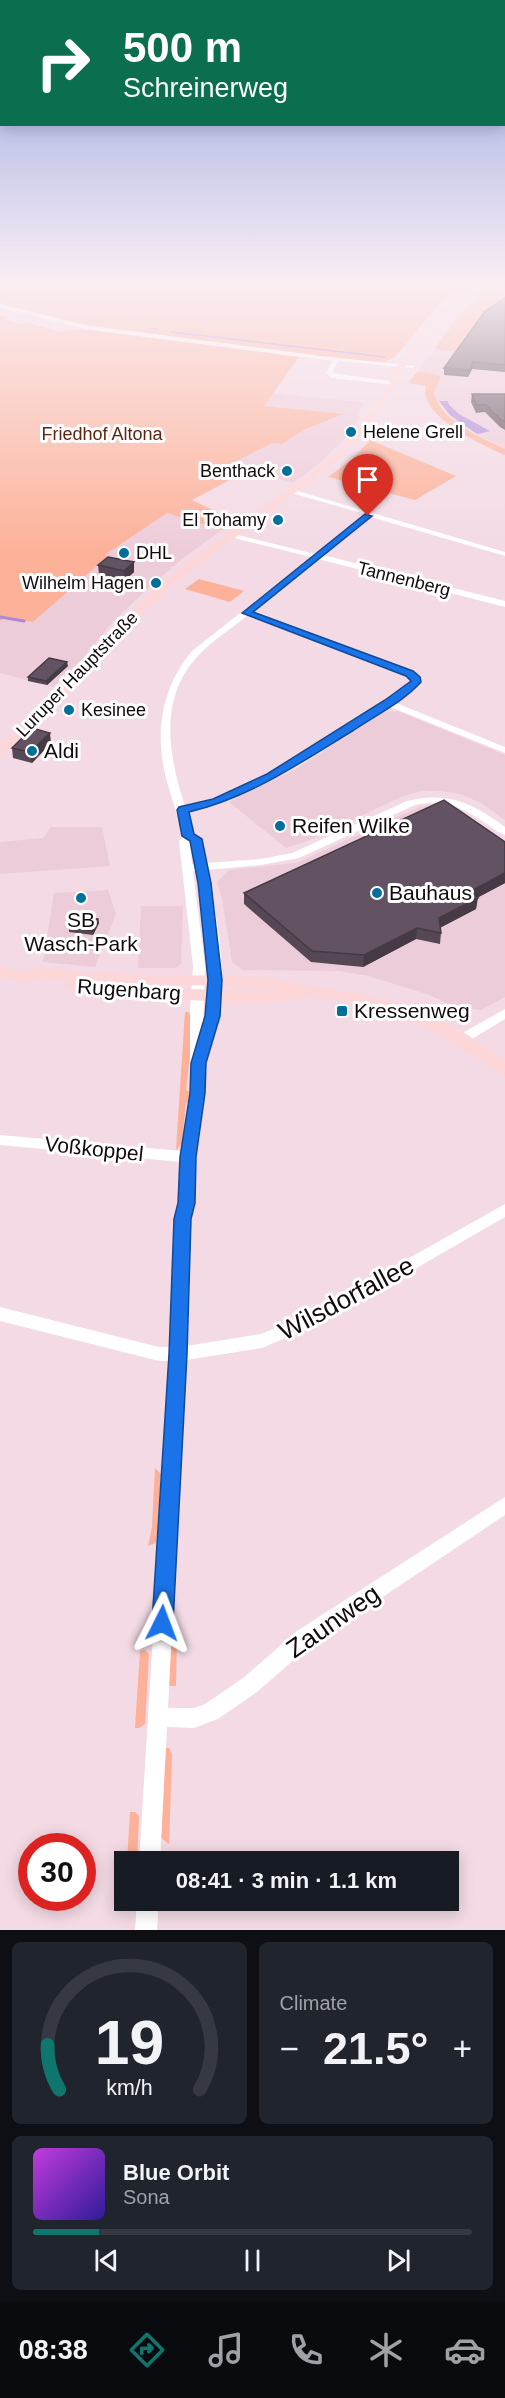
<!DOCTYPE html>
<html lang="en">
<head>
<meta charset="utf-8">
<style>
  body { margin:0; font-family:Arial,sans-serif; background:#20242c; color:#f1f3f6; height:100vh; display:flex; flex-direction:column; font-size:22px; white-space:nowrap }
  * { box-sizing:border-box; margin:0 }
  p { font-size:20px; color:#9ea1a6 }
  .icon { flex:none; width:33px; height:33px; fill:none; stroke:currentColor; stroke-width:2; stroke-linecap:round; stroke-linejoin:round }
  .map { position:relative; height:1930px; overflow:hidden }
  .sheet { display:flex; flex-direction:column; gap:12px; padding:12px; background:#0d0f14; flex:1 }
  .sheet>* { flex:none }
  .hud { position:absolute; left:0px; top:0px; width:506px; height:126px; box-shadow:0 3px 15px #0003; background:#0b6e4f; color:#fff; overflow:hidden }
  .speed { position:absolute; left:18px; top:1833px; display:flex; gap:12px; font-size:30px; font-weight:700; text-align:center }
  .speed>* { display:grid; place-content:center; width:78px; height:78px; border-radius:50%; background:#171b24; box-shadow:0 3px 15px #0003; line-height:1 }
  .speed .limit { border:9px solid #d22; background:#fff; color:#111 }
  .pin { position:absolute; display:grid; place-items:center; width:51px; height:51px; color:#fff; margin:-62px -26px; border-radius:50% 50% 50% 0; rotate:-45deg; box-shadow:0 0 6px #0007 }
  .pin .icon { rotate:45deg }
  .me { position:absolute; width:66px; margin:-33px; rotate:3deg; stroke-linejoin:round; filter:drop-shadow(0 0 4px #0008) }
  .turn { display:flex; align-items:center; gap:21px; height:126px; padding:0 24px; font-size:27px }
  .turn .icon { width:78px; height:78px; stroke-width:2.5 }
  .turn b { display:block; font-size:42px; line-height:51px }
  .big { font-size:45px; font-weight:700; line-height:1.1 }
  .sheet .widget { flex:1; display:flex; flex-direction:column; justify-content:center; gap:9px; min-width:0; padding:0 21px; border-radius:9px; background:#20242c }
  .sheet .dial { align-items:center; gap:0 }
  .dial svg { height:156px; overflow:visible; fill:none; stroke:#363941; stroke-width:7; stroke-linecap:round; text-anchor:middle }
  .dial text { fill:#f1f3f6; stroke:none }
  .song { display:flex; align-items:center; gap:18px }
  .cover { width:72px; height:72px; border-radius:9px; background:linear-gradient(135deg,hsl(290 70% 55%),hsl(250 70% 35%)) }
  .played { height:6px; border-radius:3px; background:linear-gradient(90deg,#0f766e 15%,#363941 15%) }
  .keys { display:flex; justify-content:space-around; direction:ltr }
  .heat { display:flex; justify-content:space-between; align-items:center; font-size:33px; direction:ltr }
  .sheet .tiles { flex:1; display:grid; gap:12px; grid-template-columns:1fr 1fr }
  .widget:last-child { grid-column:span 2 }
  .trip { position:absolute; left:114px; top:1851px; width:345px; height:60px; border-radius:0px; background:#171b24; box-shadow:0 3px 15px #0003; font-weight:700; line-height:60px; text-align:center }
  .dock { display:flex; height:96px; justify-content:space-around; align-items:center; background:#090b0e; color:#9ea1a6 }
  .dock .icon { width:42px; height:42px }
  .dock .selected { color:#0f766e }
  .dock b { font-size:27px; color:#f1f3f6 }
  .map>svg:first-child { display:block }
  .built { fill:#edccd9 }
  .green { fill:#fcb198 }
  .water { fill:#ae87d9 }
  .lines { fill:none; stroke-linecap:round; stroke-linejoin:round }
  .stream-far1 { stroke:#ae87d9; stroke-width:1.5 }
  .stream { stroke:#ae87d9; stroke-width:3 }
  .minor { fill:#fff; fill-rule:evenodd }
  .major { fill:#fdd6d7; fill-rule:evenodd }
  .wall { fill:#554754 }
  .shaded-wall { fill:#453a45 }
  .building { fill:#635362; stroke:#453a45; stroke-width:1.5 }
  .route { fill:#1a73e8; stroke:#114b97; stroke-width:1.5 }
  .poi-dot { fill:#006f9a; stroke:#fff; stroke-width:2 }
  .labels { text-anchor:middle; stroke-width:6; stroke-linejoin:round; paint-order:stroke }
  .far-poi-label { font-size:18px; fill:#120a0e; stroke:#fff; text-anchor:start }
  .far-park-label { font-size:18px; fill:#60240e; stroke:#fff }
  .far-street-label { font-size:18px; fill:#120a0e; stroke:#fff }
  .poi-label { font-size:21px; fill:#120a0e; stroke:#fff; text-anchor:start }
  .street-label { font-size:21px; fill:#120a0e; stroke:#fff }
  .near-street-label { font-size:26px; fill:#120a0e; stroke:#fff }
</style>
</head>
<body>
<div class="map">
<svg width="505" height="1930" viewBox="0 0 505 1930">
  <rect width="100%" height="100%" fill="#f3dae4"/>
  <path class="built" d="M 505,284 L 505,449 L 456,423 L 436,400 L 435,386 L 440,376 L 418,371 L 422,363 Z
    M 273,393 L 365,403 L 358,413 L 360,417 L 342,442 L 314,468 L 293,483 L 249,470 L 239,475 L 220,470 L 272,443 L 282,444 L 307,429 L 342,414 L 264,406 Z
    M 167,513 L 222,530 L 186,556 L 148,588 L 113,622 L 81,660 L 53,687 L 0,673 L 0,621 L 5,618 L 33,622 L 107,557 L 105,554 Z
    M 398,711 L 505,755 L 505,820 L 481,803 L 463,795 L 442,791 L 421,791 L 401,797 L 310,840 L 286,848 L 229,802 L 298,768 L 384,712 Z
    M 435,804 L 459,810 L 505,841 L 505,997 L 481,1010 L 456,1007 L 429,995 L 369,976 L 339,971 L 242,970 L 232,962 L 222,898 L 217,882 L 229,870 L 296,863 L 419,807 Z
    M 51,827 L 102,827 L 110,866 L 0,874 L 0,842 L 43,838 Z
    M 108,890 L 116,914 L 95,967 L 43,962 L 54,893 Z
    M 141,906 L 183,906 L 181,964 L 175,968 L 138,968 Z"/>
  <path class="green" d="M 0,284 L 465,284 L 438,305 L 395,357 L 385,362 L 340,359 L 77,324 L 0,303 Z
    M 493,284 L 505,284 L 505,301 L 458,350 L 445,351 L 435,348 L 464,309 Z
    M 0,315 L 9,318 L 5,320 L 20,324 L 26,322 L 60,332 L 82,329 L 299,357 L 264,406 L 343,414 L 306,429 L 282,444 L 272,443 L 221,469 L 239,475 L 192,500 L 235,521 L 222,530 L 167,513 L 106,554 L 107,557 L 33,622 L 5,618 L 0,621 Z
    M 418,371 L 441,376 L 434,393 C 441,421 480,437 505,449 L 505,455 C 483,445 418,416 426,386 L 408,383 Z
    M 370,440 L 456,476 L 415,500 L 328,477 L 351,460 Z
    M 199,579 L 244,591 L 230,602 L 185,589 Z
    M 185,1012 L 189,1012 C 195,1032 188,1069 186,1090 L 193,1093 L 192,1100 L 186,1103 L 182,1143 L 176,1150 Z
    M 155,1468 L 161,1474 L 156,1543 L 148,1546 L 152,1527 Z
    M 177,1632 L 176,1686 L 166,1686 L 169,1638 Z
    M 145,1650 L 149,1654 L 145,1724 L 139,1728 L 135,1728 L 140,1651 Z
    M 165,1748 L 169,1748 L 172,1754 L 169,1844 L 161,1838 Z
    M 130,1812 L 135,1812 L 139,1816 L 137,1861 L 127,1861 Z"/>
  <path class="water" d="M 439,401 L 448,401 L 449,405 L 459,414 L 490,431 L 478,434 L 474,432 L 450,415 Z"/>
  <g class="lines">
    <path class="stream-far1" d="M 152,328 L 156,329
      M 171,332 L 385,357"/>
    <path class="stream" d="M 0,617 L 24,621"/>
    <path class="minor" d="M 0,304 L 85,325 L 321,356 L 415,366 L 412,368 L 338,361 L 332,373 L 396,382 L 394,385 L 332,378 L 326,373 L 333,361 L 85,329 L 0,308 Z
      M 291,489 L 505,552 L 505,556 L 371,517 L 323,555 L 505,601 L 505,607 L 318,559 L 252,612 L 413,671 L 420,676 L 421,682 L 396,703 L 505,747 L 505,753 L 390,707 C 325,748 264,795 187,812 L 193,834 L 200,839 L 206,863 L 261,859 L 292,853 L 407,801 C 449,791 472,803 505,827 L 505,835 C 498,833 492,827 485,823 C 463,807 442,799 415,805 L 299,858 L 261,865 L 207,870 C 217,918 228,971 218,1021 C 215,1033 210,1044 206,1056 L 203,1060 L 204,1093 L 195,1157 L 193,1202 L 189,1219 L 186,1346 L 261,1334 L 313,1312 L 505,1204 L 505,1217 L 323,1322 L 262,1348 L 186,1360 L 168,1708 L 194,1708 L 205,1704 L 243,1678 L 297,1631 L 505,1497 L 505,1515 L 311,1645 L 257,1692 L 218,1719 L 194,1728 L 167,1727 L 160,1862 L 139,1862 L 170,1361 L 159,1361 L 0,1321 L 0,1307 L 159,1347 L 170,1347 L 175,1219 L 179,1202 L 181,1162 L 0,1145 L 0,1135 L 182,1151 L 190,1093 L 190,1009 L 193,966 L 179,841 L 183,836 C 178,816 171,797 166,778 C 154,732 162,687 192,651 L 311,557 L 230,537 L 230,533 L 315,554 L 365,514 L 291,493 ZM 247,616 L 407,675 L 411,677 L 411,681 C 393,699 371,710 350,723 C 298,758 247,792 185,806 C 169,758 158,699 197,657 C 211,641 231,629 247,616 ZM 190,841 L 195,864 L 192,864 ZM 193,871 L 196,871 L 198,881 C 207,929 216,982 203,1030 L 205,966 Z
      M 505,1009 L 505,1019 L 467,1042 L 457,1042 L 456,1039 L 457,1036 Z
      M 137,1900 L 159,1900 L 157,1930 L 135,1930 Z"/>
    <path class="major" d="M 471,284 L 478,284 L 442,317 L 396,378 L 398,383 L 367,428 L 341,459 L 178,580 L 126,629 L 95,667 L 4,755 L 0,756 L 0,745 L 87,663 L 118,625 L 170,576 L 335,455 L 361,425 L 390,383 L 388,378 C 413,343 437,309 471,284 Z
      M 0,967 L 17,971 L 38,968 L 89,973 L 267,977 L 311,987 L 354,992 L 398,1004 L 448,1024 L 468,1035 L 505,1063 L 505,1077 L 436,1032 L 388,1012 L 354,1002 L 304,996 C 285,1011 106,994 72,991 L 64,986 L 70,981 L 38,978 L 28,983 L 0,977 ZM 101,983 L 267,987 L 279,990 L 160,989 Z"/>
  </g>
  <path class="wall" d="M 505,298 L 505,372 L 472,369 L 468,377 L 444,375 L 444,368 Z
    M 472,394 L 505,394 L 505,430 L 500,427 L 485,412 L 476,413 L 471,402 Z
    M 134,562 L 134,572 L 125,580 L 99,575 L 98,565 Z
    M 68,666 L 47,685 L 28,681 L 28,677 Z
    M 51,743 L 32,763 L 13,758 L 12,748 Z
    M 505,842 L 505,883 L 477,898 L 476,909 L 440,928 L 441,933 L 440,944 L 416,939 L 363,967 L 311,962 L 244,904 L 244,893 Z
    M 98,919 L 99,923 L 93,935 L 69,932 L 69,928 Z"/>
  <path class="shaded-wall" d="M 473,362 L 472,369 L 468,377 L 469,370 Z
    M 134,562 L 134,572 L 125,580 L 124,571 Z
    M 67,662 L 68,666 L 47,685 L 46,681 Z
    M 50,733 L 51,743 L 32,763 L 30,752 Z
    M 505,873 L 505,883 L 467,903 L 469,892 Z
    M 478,898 L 476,909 L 437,929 L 439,918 Z
    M 98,919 L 99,923 L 93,935 L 93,931 Z
    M 417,928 L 416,939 L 363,967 L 364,955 Z"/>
  <path class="building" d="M 505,298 L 505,365 L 473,362 L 469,370 L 444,368 L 485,311 Z
    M 472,394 L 505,394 L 505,422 L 501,420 L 486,405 L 476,405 Z
    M 108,557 L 134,562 L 124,571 L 98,565 Z
    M 49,658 L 67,662 L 46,681 L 28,677 Z
    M 32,728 L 50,733 L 30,752 L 12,748 Z
    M 444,800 L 505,842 L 505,873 L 469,892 L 478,898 L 439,918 L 441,933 L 417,928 L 364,955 L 312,951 L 244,893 Z
    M 75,916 L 98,919 L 93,931 L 69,928 Z"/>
  <linearGradient id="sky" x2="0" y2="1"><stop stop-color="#91a2e2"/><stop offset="0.51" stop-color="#faeef3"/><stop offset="1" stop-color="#faeef3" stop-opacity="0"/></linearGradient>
  <rect width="505" height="554" fill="url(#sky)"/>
  <path class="route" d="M 365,514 L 372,516 L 253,612 L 413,671 L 420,677 L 421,682 C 403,702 376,715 354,730 C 300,763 251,797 189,812 L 194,834 L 202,839 L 211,883 L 222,980 L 220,1016 L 206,1063 L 205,1093 L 196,1157 L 195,1203 L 191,1219 L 187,1354 L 173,1623 L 170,1630 L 162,1633 L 155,1630 L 152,1623 L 169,1354 L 174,1219 L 178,1203 L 180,1157 L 190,1093 L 191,1063 L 205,1016 L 208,980 L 198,883 L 190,841 L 182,836 L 177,810 L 179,807 L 213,799 L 267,774 L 385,700 L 411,681 L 406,676 L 242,613 Z"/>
  <g class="poi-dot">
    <circle cx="351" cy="432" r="6"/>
    <circle cx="287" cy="471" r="6"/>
    <circle cx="278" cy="520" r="6"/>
    <circle cx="124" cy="553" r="6"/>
    <circle cx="156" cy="583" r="6"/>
    <circle cx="69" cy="710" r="6"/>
    <circle cx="32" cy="751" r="6"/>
    <circle cx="280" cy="826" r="6"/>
    <circle cx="377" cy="893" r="6"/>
    <circle cx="81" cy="898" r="6"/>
    <rect x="336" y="1005" width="12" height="12" rx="3"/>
  </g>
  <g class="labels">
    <g class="far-poi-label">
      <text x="363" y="438">Helene Grell</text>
      <text x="275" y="477" text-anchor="end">Benthack</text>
      <text x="266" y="526" text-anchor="end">El Tohamy</text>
      <text x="136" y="559">DHL</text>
      <text x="144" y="589" text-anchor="end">Wilhelm Hagen</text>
      <text x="81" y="716">Kesinee</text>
    </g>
    <g class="far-park-label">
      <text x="102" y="440">Friedhof Altona</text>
    </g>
    <g class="far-street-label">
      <text transform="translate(404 579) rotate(14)" y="6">Tannenberg</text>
      <text transform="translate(77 674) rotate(-46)" y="6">Luruper Hauptstraße</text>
    </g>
    <g class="poi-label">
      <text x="44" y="758">Aldi</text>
      <text x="292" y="833">Reifen Wilke</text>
      <text x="389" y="900">Bauhaus</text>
      <text x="81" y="927" text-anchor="middle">SB<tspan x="81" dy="24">Wasch-Park</tspan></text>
      <text x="354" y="1018">Kressenweg</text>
    </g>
    <g class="street-label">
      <text transform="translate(129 990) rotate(4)" y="7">Rugenbarg</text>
      <text transform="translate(94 1149) rotate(6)" y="7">Voßkoppel</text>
    </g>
    <g class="near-street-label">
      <text transform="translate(346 1298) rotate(-28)" y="9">Wilsdorfallee</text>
      <text transform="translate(333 1621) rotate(-35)" y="9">Zaunweg</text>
    </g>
  </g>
</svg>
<div class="speed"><div class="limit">30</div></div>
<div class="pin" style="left:368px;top:516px;background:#d93025"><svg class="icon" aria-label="arrive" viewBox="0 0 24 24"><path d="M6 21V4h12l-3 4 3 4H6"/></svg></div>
<svg class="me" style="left:162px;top:1623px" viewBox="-20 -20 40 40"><path d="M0-17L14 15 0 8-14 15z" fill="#1a73e8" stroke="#fff" stroke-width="4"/></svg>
<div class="trip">08:41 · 3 min · 1.1 km</div>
<div class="hud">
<div class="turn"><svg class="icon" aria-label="right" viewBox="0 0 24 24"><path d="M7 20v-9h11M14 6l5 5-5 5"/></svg><div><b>500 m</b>Schreinerweg</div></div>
</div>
</div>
<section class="sheet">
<div class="tiles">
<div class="widget dial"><svg viewBox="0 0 100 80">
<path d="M14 69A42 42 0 1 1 86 69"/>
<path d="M14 69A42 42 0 0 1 8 46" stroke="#0f766e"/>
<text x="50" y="56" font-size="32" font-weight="700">19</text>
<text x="50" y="72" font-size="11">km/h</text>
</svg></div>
<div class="widget"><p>Climate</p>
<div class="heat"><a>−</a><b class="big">21.5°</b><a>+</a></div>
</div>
<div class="widget">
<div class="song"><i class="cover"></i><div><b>Blue Orbit</b><p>Sona</p></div></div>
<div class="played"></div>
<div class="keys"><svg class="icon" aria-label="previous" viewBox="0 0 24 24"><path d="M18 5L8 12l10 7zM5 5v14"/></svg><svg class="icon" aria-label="pause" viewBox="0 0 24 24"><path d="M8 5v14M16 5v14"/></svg><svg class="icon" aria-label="next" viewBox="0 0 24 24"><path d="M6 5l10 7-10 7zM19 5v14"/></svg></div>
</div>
</div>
</section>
<nav class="dock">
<b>08:38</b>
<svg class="icon selected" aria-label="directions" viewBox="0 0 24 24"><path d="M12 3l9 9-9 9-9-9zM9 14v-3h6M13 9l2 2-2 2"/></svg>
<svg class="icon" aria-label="music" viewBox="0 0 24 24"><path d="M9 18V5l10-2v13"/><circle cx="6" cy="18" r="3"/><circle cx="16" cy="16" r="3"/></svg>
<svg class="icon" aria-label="phone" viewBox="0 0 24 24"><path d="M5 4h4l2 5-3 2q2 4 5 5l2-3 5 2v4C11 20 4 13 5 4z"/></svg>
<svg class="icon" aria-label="climate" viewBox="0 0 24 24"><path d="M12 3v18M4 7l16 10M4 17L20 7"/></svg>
<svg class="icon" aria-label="car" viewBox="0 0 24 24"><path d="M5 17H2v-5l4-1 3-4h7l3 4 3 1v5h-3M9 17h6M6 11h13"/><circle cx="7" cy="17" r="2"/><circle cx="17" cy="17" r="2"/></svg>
</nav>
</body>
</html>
